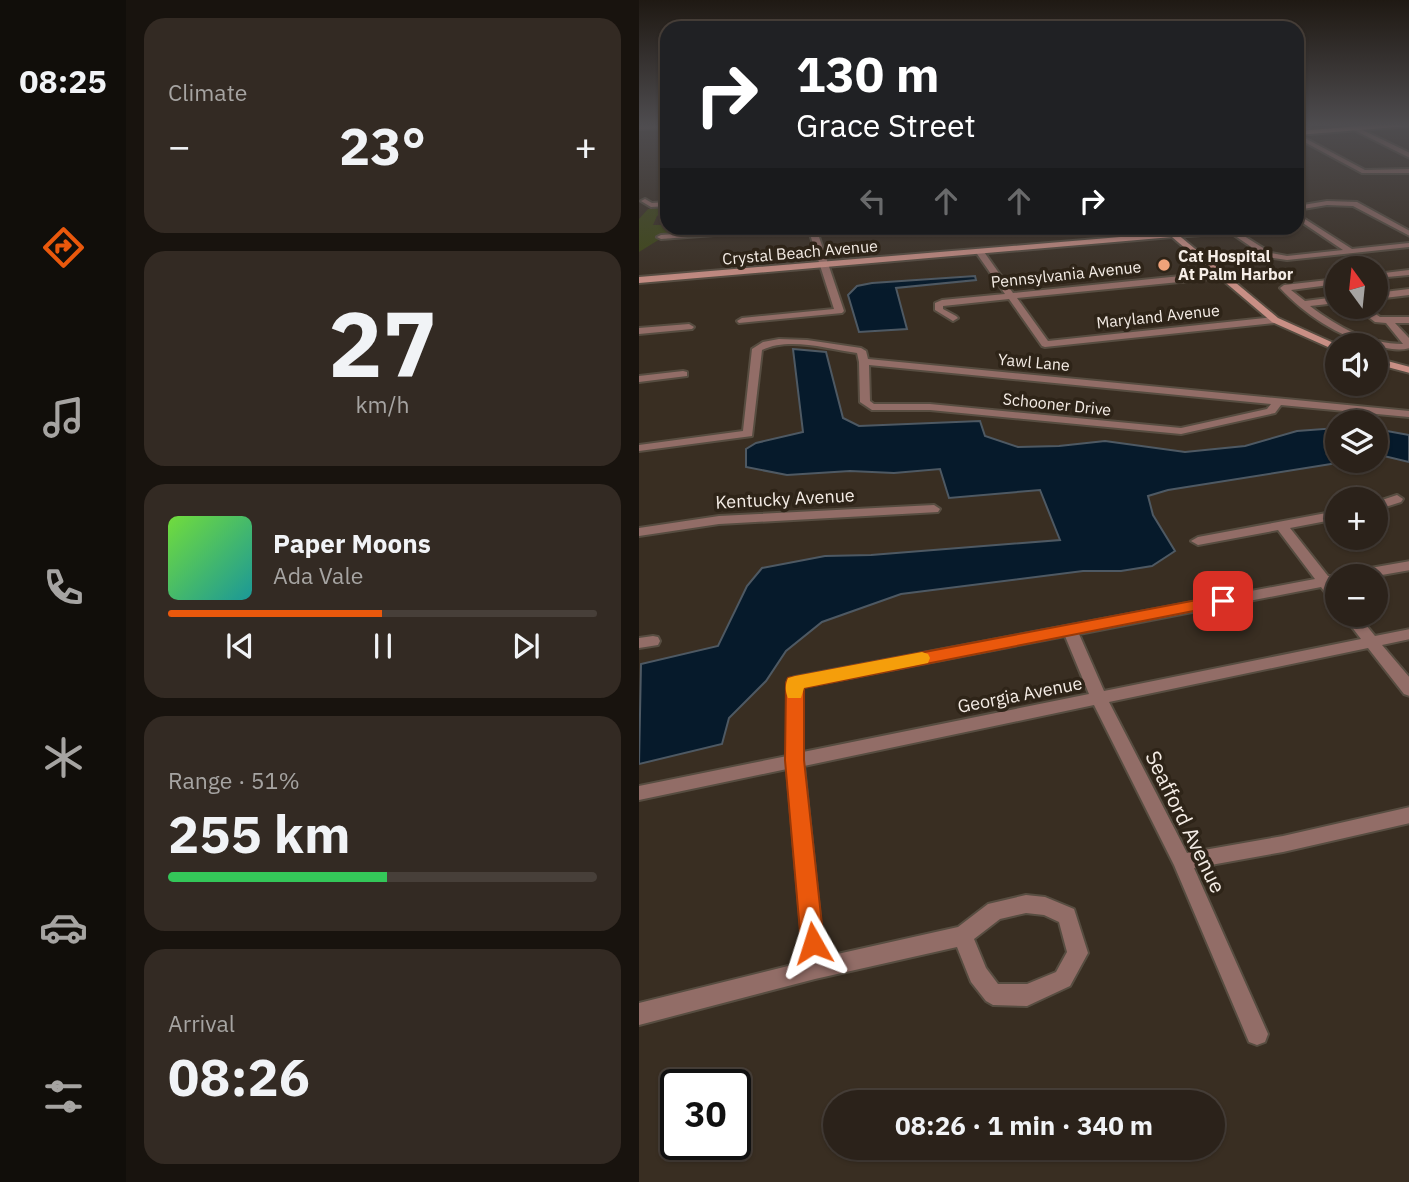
<!DOCTYPE html>
<html lang="en">
<head>
<meta charset="utf-8">
<style>
  body { margin:0; font-family:"IBM Plex Sans",sans-serif; background:#332a23; color:#f1f3f6; height:100vh; display:flex; flex-direction:column; font-size:26px; white-space:nowrap }
  * { box-sizing:border-box; margin:0 }
  p { font-size:23px; color:#a6a4a2 }
  .icon { flex:none; width:38px; height:38px; fill:none; stroke:currentColor; stroke-width:2; stroke-linecap:round; stroke-linejoin:round }
  .map { position:relative; flex:1; overflow:hidden }
  .sheet { display:flex; flex-direction:column; gap:18px; padding:18px; background:#18130e; width:513px }
  .sheet>* { flex:none }
  .top-card { position:absolute; left:21px; top:21px; width:644px; height:214px; border-radius:21px; box-shadow:0 2px 5px #0004,0 0 0 2px #473f39; background:#202124; color:#fff; overflow:hidden }
  .needle { width:46px; rotate:345deg }
  .tools { position:absolute; left:686px; top:256px; display:grid; gap:14px }
  .tools a { display:grid; place-items:center; width:63px; height:63px; border-radius:50%; background:#2b221a; box-shadow:0 2px 5px #0004,0 0 0 2px #473f39; font-size:35px }
  .speed { position:absolute; left:21px; top:1069px; display:flex; gap:14px; font-size:35px; font-weight:700; text-align:center }
  .speed>* { display:grid; place-content:center; width:91px; height:91px; border-radius:50%; background:#2b221a; box-shadow:0 2px 5px #0004,0 0 0 2px #473f39; line-height:1 }
  .speed .limit { border:4px solid #111; border-radius:10px; background:#fff; color:#111 }
  .pin { position:absolute; display:grid; place-items:center; width:60px; height:60px; color:#fff; margin:-30px; border-radius:14px; box-shadow:0 4px 10px #0006 }
  .me { position:absolute; width:77px; margin:-38px; rotate:354deg; stroke-linejoin:round; filter:drop-shadow(0 0 5px #0008) }
  .turn { display:flex; align-items:center; gap:24px; height:147px; padding:0 21px; font-size:32px }
  .turn .icon { width:91px; height:91px; stroke-width:2.5 }
  .turn b { display:block; font-size:49px; line-height:60px }
  .lanes { display:flex; align-items:center; height:66px; padding:0 21px; background:#0003; justify-content:center; gap:35px; direction:ltr }
  .lanes .off { opacity:.35 }
  .big { font-size:52px; font-weight:700; line-height:1.1 }
  .sheet .widget { flex:1; display:flex; flex-direction:column; justify-content:center; gap:10px; min-width:0; padding:0 24px; border-radius:21px; background:#332a23 }
  .sheet .dial { align-items:center; gap:0 }
  .dial b { font-size:91px; line-height:1 }
  .song { display:flex; align-items:center; gap:21px }
  .cover { width:84px; height:84px; border-radius:10px; background:linear-gradient(135deg,hsl(100 70% 55%),hsl(180 70% 35%)) }
  .played { height:7px; border-radius:4px; background:linear-gradient(90deg,#ea580c 50%,#473f39 50%) }
  .keys { display:flex; justify-content:space-around; direction:ltr }
  .heat { display:flex; justify-content:space-between; align-items:center; font-size:38px; direction:ltr }
  .charge { height:10px; border-radius:5px; background:linear-gradient(90deg,#34c759 51%,#473f39 0) }
  .trip { position:absolute; left:184px; top:1090px; width:402px; height:70px; border-radius:35px; background:#2b221a; box-shadow:0 2px 5px #0004,0 0 0 2px #473f39; font-weight:700; line-height:70px; text-align:center }
  main { display:flex; flex:1; min-height:0 }
  .tabs { display:flex; flex-direction:column; width:126px; justify-content:space-around; align-items:center; background:#110e0a; color:#a6a4a2 }
  .tabs .icon { width:49px; height:49px }
  .tabs .current { color:#ea580c }
  .tabs b { font-size:32px; color:#f1f3f6 }
  .map>svg:first-child { display:block }
  .green { fill:#3e4715 }
  .water { fill:#061a2b; stroke:#4e5963; stroke-width:2 }
  .lines { fill:none; stroke-linecap:round; stroke-linejoin:round }
  .street-casing { stroke:#574d41; stroke-width:4 }
  .secondary-casing { stroke:#574d41; stroke-width:4 }
  .street { fill:#926d67; fill-rule:evenodd }
  .secondary { fill:#c98f85; fill-rule:evenodd }
  .route { fill:#ea580c; stroke:#983908; stroke-width:2 }
  .slow { fill:#f59e0b }
  .poi-dot { fill:#f0a27a; stroke:#2e2418; stroke-width:2.5 }
  .labels { text-anchor:middle; stroke-width:7; stroke-linejoin:round; paint-order:stroke }
  .far-street-label { font-size:16px; fill:#f5ede6; stroke:#2e2418 }
  .far-poi-label { font-size:16px; font-weight:bold; fill:#f5ede6; stroke:#2e2418; text-anchor:start }
  .street-label { font-size:18px; fill:#f5ede6; stroke:#2e2418 }
  .near-street-label { font-size:21px; fill:#f5ede6; stroke:#2e2418 }
</style>
</head>
<body>
<main>
<nav class="tabs">
<b>08:25</b>
<svg class="icon current" aria-label="directions" viewBox="0 0 24 24"><path d="M12 3l9 9-9 9-9-9zM9 14v-3h6M13 9l2 2-2 2"/></svg>
<svg class="icon" aria-label="music" viewBox="0 0 24 24"><path d="M9 18V5l10-2v13"/><circle cx="6" cy="18" r="3"/><circle cx="16" cy="16" r="3"/></svg>
<svg class="icon" aria-label="phone" viewBox="0 0 24 24"><path d="M5 4h4l2 5-3 2q2 4 5 5l2-3 5 2v4C11 20 4 13 5 4z"/></svg>
<svg class="icon" aria-label="climate" viewBox="0 0 24 24"><path d="M12 3v18M4 7l16 10M4 17L20 7"/></svg>
<svg class="icon" aria-label="car" viewBox="0 0 24 24"><path d="M5 17H2v-5l4-1 3-4h7l3 4 3 1v5h-3M9 17h6M6 11h13"/><circle cx="7" cy="17" r="2"/><circle cx="17" cy="17" r="2"/></svg>
<svg class="icon" aria-label="filters" viewBox="0 0 24 24"><path d="M4 7h16M4 17h16"/><circle cx="9" cy="7" r="2"/><circle cx="15" cy="17" r="2"/></svg>
</nav>
<section class="sheet">
<div class="widget"><p>Climate</p>
<div class="heat"><a>−</a><b class="big">23°</b><a>+</a></div>
</div>
<div class="widget dial"><b>27</b><p>km/h</p></div>
<div class="widget">
<div class="song"><i class="cover"></i><div><b>Paper Moons</b><p>Ada Vale</p></div></div>
<div class="played"></div>
<div class="keys"><svg class="icon" aria-label="previous" viewBox="0 0 24 24"><path d="M18 5L8 12l10 7zM5 5v14"/></svg><svg class="icon" aria-label="pause" viewBox="0 0 24 24"><path d="M8 5v14M16 5v14"/></svg><svg class="icon" aria-label="next" viewBox="0 0 24 24"><path d="M6 5l10 7-10 7zM19 5v14"/></svg></div>
</div>
<div class="widget"><p>Range · 51%</p><b class="big">255 km</b><div class="charge"></div></div>
<div class="widget"><p>Arrival</p><b class="big">08:26</b></div>
</section>
<div class="map">
<svg width="771" height="1182" viewBox="0 0 771 1182">
  <rect width="100%" height="100%" fill="#392e22"/>
  <path class="green" d="M 25,208 L 25,212 L 18,216 L 14,225 L 28,225 L 31,228 L 30,234 L 19,236 L 21,239 L 0,252 L 0,219 L 9,209 Z"/>
  <path class="water" d="M 336,276 L 337,280 L 257,288 L 268,329 L 220,332 L 209,295 L 218,286 L 233,283 Z
    M 154,349 L 187,352 L 204,418 L 220,426 L 341,421 L 346,436 L 379,447 L 420,446 L 466,441 L 546,452 L 606,446 L 658,431 L 698,428 L 698,460 L 717,460 L 529,490 L 509,496 L 514,515 L 536,551 L 513,566 L 482,571 L 444,571 L 262,594 L 183,622 L 147,651 L 127,681 L 90,718 L 83,744 L 0,764 L 2,664 L 79,646 L 108,586 L 123,568 L 186,556 L 232,555 L 421,540 L 401,490 L 310,498 L 301,469 L 255,473 L 211,471 L 148,475 L 107,467 L 107,449 L 117,443 L 164,432 Z
    M 737,429 L 770,435 L 770,462 L 745,456 L 737,457 Z"/>
  <g class="lines">
    <defs>
      <path id="street" d="M 28,124 L 28,128 L 0,129 L 0,125 Z
        M 658,124 L 664,124 L 672,129 L 667,130 Z
        M 715,126 L 771,153 L 771,158 L 713,129 Z
        M 658,134 L 726,170 L 771,169 L 771,173 L 723,173 L 658,138 Z
        M 6,199 L 13,203 L 28,202 L 28,206 L 12,207 L 2,201 Z
        M 688,201 L 718,202 L 771,231 L 771,236 L 714,206 L 688,205 L 658,210 L 658,206 Z
        M 658,214 L 713,249 L 771,243 L 771,247 L 648,260 L 627,257 L 592,233 L 534,237 L 530,235 L 534,233 L 594,229 L 632,253 L 648,256 L 704,250 L 658,219 Z
        M 118,228 L 146,228 L 142,230 L 22,239 L 18,237 L 22,235 Z
        M 169,228 L 177,228 L 205,311 L 203,313 L 100,323 L 98,321 L 103,318 L 195,309 Z
        M 340,249 L 343,249 L 374,293 L 581,272 L 585,275 L 581,278 L 378,298 L 409,341 L 636,317 L 641,320 L 636,323 L 406,347 L 403,346 L 370,299 L 304,306 L 304,309 L 317,316 L 319,318 L 314,321 L 296,310 L 296,303 L 303,300 L 366,294 L 336,251 Z
        M 771,270 L 771,275 L 737,278 L 737,274 Z
        M 698,279 L 698,284 L 652,290 L 666,301 L 698,297 L 698,303 L 671,306 C 699,327 729,344 764,344 L 747,323 L 736,322 L 715,306 L 725,306 L 741,317 L 771,317 L 771,323 L 756,323 L 771,339 L 771,348 C 758,352 744,347 734,345 C 699,336 666,315 641,288 L 645,285 Z
        M 771,289 L 771,295 L 737,299 L 737,293 Z
        M 50,324 L 55,327 L 53,329 L 0,334 L 0,328 Z
        M 140,339 L 168,340 L 222,348 L 227,351 L 229,359 L 771,411 L 771,417 L 642,405 L 636,413 L 542,434 L 291,410 L 233,410 L 221,402 L 220,362 L 218,353 C 188,349 151,337 123,350 L 113,436 L 0,451 L 0,445 L 104,431 L 113,349 L 124,342 ZM 230,365 L 632,404 L 628,409 L 542,428 L 291,404 L 235,404 L 231,401 Z
        M 44,371 L 48,372 L 48,376 L 0,382 L 0,376 Z
        M 758,495 L 764,499 L 762,502 L 737,510 L 737,502 Z
        M 295,505 L 301,509 L 299,512 L 80,524 L 0,536 L 0,528 L 80,516 Z
        M 698,511 L 698,519 L 651,528 L 689,576 L 703,576 L 698,576 L 698,583 L 695,584 L 698,589 L 698,603 L 693,601 L 682,587 L 440,634 L 465,691 L 722,639 L 703,614 L 718,614 L 736,636 L 771,629 L 771,639 L 743,645 L 771,678 L 771,696 L 765,694 L 729,648 L 470,702 L 548,853 L 644,836 L 771,807 L 771,823 L 644,852 L 555,868 L 629,1034 L 626,1042 L 618,1045 L 610,1042 L 535,865 L 455,705 L 165,766 L 185,957 L 319,927 L 349,904 L 387,895 L 406,897 L 435,909 L 449,953 L 431,986 L 388,1006 L 354,1005 L 347,1001 L 332,982 L 318,947 L 176,979 L 0,1025 L 0,1003 L 165,962 L 148,769 L 0,800 L 0,786 L 148,756 L 148,683 L 150,679 L 156,677 L 676,579 L 639,530 L 559,545 L 552,541 L 559,537 ZM 426,636 L 450,694 L 164,752 L 164,687 ZM 387,913 L 405,915 L 420,922 L 428,952 L 417,972 L 388,984 L 359,984 L 347,968 L 335,939 L 361,919 Z
        M 771,561 L 771,570 L 737,576 L 707,576 L 714,571 Z
        M 14,636 L 19,637 L 21,641 L 19,645 L 0,648 L 0,638 Z"/>
      <path id="secondary" d="M 748,124 L 771,126 L 658,135 L 658,131 Z
        M 523,228 L 531,228 L 639,318 L 699,345 L 698,351 L 633,322 L 533,237 L 0,283 L 0,277 L 529,233 Z
        M 737,358 L 771,367 L 771,373 L 737,364 Z"/>
    </defs>
    <use href="#street" class="street-casing"/>
    <use href="#secondary" class="secondary-casing"/>
    <use href="#street" class="street"/>
    <use href="#secondary" class="secondary"/>
  </g>
  <linearGradient id="sky" x2="0" y2="1"><stop stop-color="#1f1913"/><stop offset="0.43" stop-color="#4e4c4f"/><stop offset="1" stop-color="#4e4c4f" stop-opacity="0"/></linearGradient>
  <rect width="771" height="290" fill="url(#sky)"/>
  <path class="route" d="M 584,595 L 590,597 L 592,601 L 590,604 L 165,688 L 165,760 L 185,943 L 182,951 L 174,954 L 165,951 L 162,943 L 146,760 L 147,683 L 149,678 Z"/>
  <path class="slow" d="M 283,652 L 289,654 L 291,658 L 289,663 L 165,688 L 162,698 L 149,698 C 146,691 146,685 149,678 L 156,676 Z"/>
  <circle class="poi-dot" cx="525" cy="265" r="7"/>
  <g class="labels">
    <g class="far-street-label">
      <text transform="translate(161 252) rotate(-5)" y="6">Crystal Beach Avenue</text>
      <text transform="translate(427 274) rotate(-6)" y="6">Pennsylvania Avenue</text>
      <text transform="translate(519 316) rotate(-6)" y="6">Maryland Avenue</text>
      <text transform="translate(395 362) rotate(5)" y="6">Yawl Lane</text>
      <text transform="translate(418 404) rotate(6)" y="6">Schooner Drive</text>
    </g>
    <g class="far-poi-label">
      <text x="539" y="262">Cat Hospital<tspan x="539" dy="18">At Palm Harbor</tspan></text>
    </g>
    <g class="street-label">
      <text transform="translate(146 499) rotate(-3)" y="6">Kentucky Avenue</text>
      <text transform="translate(381 695) rotate(-11)" y="6">Georgia Avenue</text>
    </g>
    <g class="near-street-label">
      <text transform="translate(546 822) rotate(64)" y="7">Seafford Avenue</text>
    </g>
  </g>
</svg>
<div class="tools">
<a><svg class="needle" viewBox="-14 -14 28 28"><path d="M0-13l5 13h-10z" fill="#e53935"/><path d="M0 13l5-13h-10z" fill="#a6a4a2"/></svg></a>
<a><svg class="icon" aria-label="sound" viewBox="0 0 24 24"><path d="M4 9h4l5-4v14l-5-4H4zM17 9q2 3 0 6"/></svg></a>
<a><svg class="icon" aria-label="layers" viewBox="0 0 24 24"><path d="M12 4l9 5-9 5-9-5zM3 14l9 5 9-5"/></svg></a>
<a>+</a>
<a>−</a>
</div>
<div class="speed"><div class="limit">30</div></div>
<div class="pin" style="left:584px;top:601px;background:#d93025"><svg class="icon" aria-label="arrive" viewBox="0 0 24 24"><path d="M6 21V4h12l-3 4 3 4H6"/></svg></div>
<svg class="me" style="left:174px;top:943px" viewBox="-20 -20 40 40"><path d="M0-17L14 15 0 8-14 15z" fill="#ea580c" stroke="#fff" stroke-width="4"/></svg>
<div class="trip">08:26 · 1 min · 340 m</div>
<div class="top-card">
<div class="turn"><svg class="icon" aria-label="right" viewBox="0 0 24 24"><path d="M7 20v-9h11M14 6l5 5-5 5"/></svg><div><b>130 m</b>Grace Street</div></div>
<div class="lanes"><svg class="icon off" aria-label="left" viewBox="0 0 24 24"><path d="M17 20v-9H6M10 6l-5 5 5 5"/></svg><svg class="icon off" aria-label="ahead" viewBox="0 0 24 24"><path d="M12 20V5M6 11l6-6 6 6"/></svg><svg class="icon off" aria-label="ahead" viewBox="0 0 24 24"><path d="M12 20V5M6 11l6-6 6 6"/></svg><svg class="icon" aria-label="right" viewBox="0 0 24 24"><path d="M7 20v-9h11M14 6l5 5-5 5"/></svg></div>
</div>
</div>
</main>
</body>
</html>
